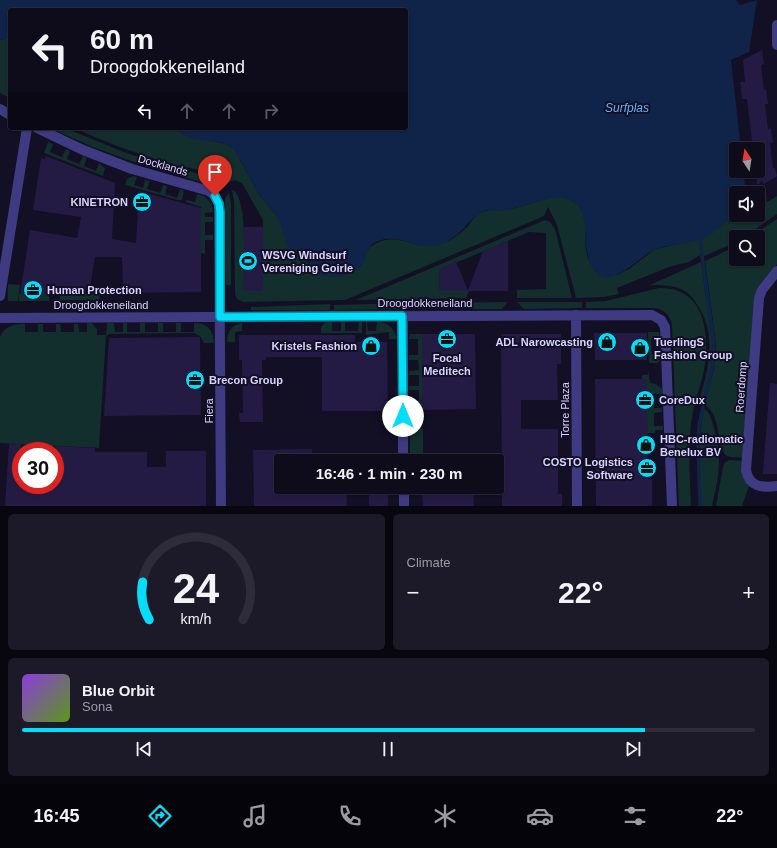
<!DOCTYPE html>
<html lang="en">
<head>
<meta charset="utf-8">
<style>
  body { margin:0; font-family:Arial,sans-serif; background:#1c1928; color:#f1f3f6; height:100vh; display:flex; flex-direction:column; font-size:15px; white-space:nowrap }
  * { box-sizing:border-box; margin:0 }
  p { font-size:13px; color:#9b9ba3 }
  .icon { flex:none; width:22px; height:22px; fill:none; stroke:currentColor; stroke-width:2; stroke-linecap:round; stroke-linejoin:round }
  .map { position:relative; height:506px; overflow:hidden }
  .details { display:flex; flex-direction:column; gap:8px; padding:8px; background:#08060f; flex:1 }
  .details>* { flex:none }
  .guide { position:absolute; left:8px; top:8px; width:400px; height:122px; border-radius:4px; box-shadow:0 1px 3px #0004,0 0 0 1px #2e2b3a; background:#0e0b1b; color:#f1f3f6; overflow:hidden }
  .needle { width:26px; rotate:348deg }
  .controls { position:absolute; left:729px; top:142px; display:grid; gap:8px }
  .controls a { display:grid; place-items:center; width:36px; height:36px; border-radius:4px; background:#0e0b1b; box-shadow:0 1px 3px #0004,0 0 0 1px #2e2b3a; font-size:20px }
  .speed { position:absolute; left:12px; top:442px; display:flex; gap:8px; font-size:20px; font-weight:700; text-align:center }
  .speed>* { display:grid; place-content:center; width:52px; height:52px; border-radius:50%; background:#0e0b1b; box-shadow:0 1px 3px #0004,0 0 0 1px #2e2b3a; line-height:1 }
  .speed .limit { border:6px solid #d22; background:#fff; color:#111 }
  .pin { position:absolute; display:grid; place-items:center; width:34px; height:34px; color:#fff; margin:-41px -17px; border-radius:50% 50% 50% 0; rotate:-45deg; box-shadow:0 0 4px #0007 }
  .pin .icon { rotate:45deg }
  .me { position:absolute; width:44px; margin:-22px; rotate:0deg; stroke-linejoin:round; filter:drop-shadow(0 0 3px #0008) }
  .turn { display:flex; align-items:center; gap:14px; height:84px; padding:0 16px; font-size:18px }
  .turn .icon { width:52px; height:52px; stroke-width:2.5 }
  .turn b { display:block; font-size:28px; line-height:34px }
  .lanes { display:flex; align-items:center; height:38px; padding:0 16px; background:#0003; justify-content:center; gap:20px; direction:ltr }
  .lanes .off { opacity:.35 }
  .big { font-size:30px; font-weight:800; line-height:1.1 }
  .details .card { flex:1; display:flex; flex-direction:column; justify-content:center; gap:6px; min-width:0; padding:0 14px; border-radius:6px; background:#1c1928 }
  .details .dial { align-items:center; gap:0 }
  .dial svg { height:104px; overflow:visible; fill:none; stroke:#2e2b3a; stroke-width:7; stroke-linecap:round; text-anchor:middle }
  .dial text { fill:#f1f3f6; stroke:none }
  .song { display:flex; align-items:center; gap:12px }
  .cover { width:48px; height:48px; border-radius:6px; background:linear-gradient(135deg,hsl(270 70% 55%),hsl(90 70% 35%)) }
  .played { height:4px; border-radius:2px; background:linear-gradient(90deg,#06ddf8 85%,#2e2b3a 85%) }
  .keys { display:flex; justify-content:space-around; direction:ltr }
  .heat { display:flex; justify-content:space-between; align-items:center; font-size:22px; direction:ltr }
  .details .tiles { flex:1; display:grid; gap:8px; grid-template-columns:1fr 1fr }
  .card:last-child { grid-column:span 2 }
  .trip { position:absolute; left:274px; top:454px; width:230px; height:40px; border-radius:4px; background:#0e0b1b; box-shadow:0 1px 3px #0004,0 0 0 1px #2e2b3a; font-weight:800; line-height:40px; text-align:center }
  .dock { display:flex; height:64px; justify-content:space-around; align-items:center; background:#06040b; color:#9b9ba3 }
  .dock .icon { width:28px; height:28px }
  .dock .selected { color:#06ddf8 }
  .dock b { font-size:18px; color:#f1f3f6 }
  .map>svg:first-child { display:block }
  .green { fill:#122e2d }
  .water { fill:#0f2448 }
  .lines { fill:none; stroke-linecap:round; stroke-linejoin:round }
  .stream { stroke:#0f2448; stroke-width:3.5 }
  .building { fill:#241b45 }
  .minor { stroke:#3e3b82; stroke-width:10 }
  .route-casing { stroke:#0490a1; stroke-width:10 }
  .route { stroke:#06ddf8; stroke-width:7 }
  .labels { text-anchor:middle; stroke-width:4; stroke-linejoin:round; paint-order:stroke }
  .street-label { font-size:11px; fill:#d8d3fe; stroke:#130f24 }
  .poi-label { font-size:11px; font-weight:bold; fill:#d8d3fe; stroke:#130f24; text-anchor:start }
  .water-label { font-size:12px; font-style:italic; fill:#64b4fc; stroke:#130f24 }
</style>
</head>
<body>
<div class="map">
<svg width="777" height="506" viewBox="0 0 777 506">
  <rect width="100%" height="100%" fill="#130f24"/>
  <path class="green" d="M 10,37 L 10,98 L 0,93 L 0,40 Z
    M 50,128 L 65,128 L 121,151 L 156,163 L 207,176 L 224,185 L 218,187 L 134,162 L 93,147 Z
    M 74,128 L 176,128 L 184,135 L 226,144 L 234,149 L 260,196 L 278,217 L 292,251 C 309,258 316,277 332,276 C 374,275 353,253 379,242 C 400,232 418,253 443,243 C 453,240 461,233 468,226 C 472,221 474,216 480,213 C 488,209 496,211 504,210 C 522,208 539,199 557,197 C 563,197 570,199 574,202 C 594,216 579,244 590,262 C 593,267 600,272 605,277 L 619,274 L 629,269 L 655,249 L 702,239 L 736,214 L 758,215 L 758,193 L 754,193 L 765,185 L 767,202 L 777,196 L 777,214 L 744,237 L 736,237 L 736,242 L 700,258 L 700,255 L 689,262 L 669,267 L 617,288 L 619,294 L 604,297 L 576,298 L 557,225 L 548,207 L 544,216 L 535,220 L 345,300 L 243,302 L 237,299 L 235,294 L 234,201 L 232,190 C 249,194 243,275 244,291 L 263,291 L 263,220 L 242,183 L 235,180 L 227,183 C 212,170 191,169 172,164 C 139,155 106,142 74,128 Z
    M 48,142 L 53,144 L 50,152 L 62,157 L 66,149 L 70,151 L 67,159 L 79,164 L 83,156 L 87,158 L 84,166 L 96,171 L 99,163 L 105,168 L 103,176 L 44,153 Z
    M 133,176 L 137,177 L 134,185 L 143,188 L 145,180 L 150,181 L 147,189 L 160,193 L 163,185 L 167,186 L 165,194 L 177,198 L 180,189 L 184,191 L 182,200 L 178,200 L 125,185 L 127,179 Z
    M 229,193 L 231,203 L 231,285 L 226,285 L 225,198 Z
    M 197,194 C 207,196 212,202 213,212 L 205,213 L 205,217 L 213,217 L 213,222 L 205,222 L 205,235 L 213,235 L 213,240 L 205,240 L 205,254 L 201,253 L 201,207 L 186,202 L 186,200 L 195,202 Z
    M 777,219 L 777,264 L 758,287 L 755,295 L 743,458 C 738,457 731,458 727,456 C 716,449 722,413 704,405 L 714,369 L 716,344 L 705,261 L 736,246 L 736,259 L 758,259 L 758,237 L 750,237 Z
    M 545,220 L 550,222 L 555,229 L 572,298 L 517,298 L 517,290 L 546,289 L 546,233 L 529,232 L 439,270 L 440,291 L 469,291 L 466,298 L 356,300 Z
    M 701,262 L 713,344 L 711,371 L 702,404 L 698,403 C 709,370 718,333 696,303 C 693,298 689,293 683,290 C 673,285 661,285 650,285 Z
    M 8,284 L 20,285 L 18,301 L 8,301 Z
    M 659,288 C 706,287 710,335 704,370 C 700,389 693,405 691,424 C 688,451 690,479 691,506 L 679,506 L 672,326 C 671,316 665,310 655,308 L 586,308 L 586,302 L 606,301 Z
    M 19,294 L 49,294 L 49,301 L 19,301 Z
    M 60,294 L 100,294 L 99,300 L 60,300 Z
    M 508,302 L 502,309 L 411,309 L 410,303 Z
    M 517,302 L 582,302 L 582,308 L 524,309 Z
    M 406,303 L 406,309 L 334,310 L 334,305 Z
    M 330,304 L 330,310 L 251,310 L 251,307 Z
    M 326,322 L 332,322 L 332,331 L 341,331 L 341,322 L 345,322 L 345,331 L 358,331 L 359,322 L 362,322 L 362,333 L 321,333 L 321,327 Z
    M 366,322 L 367,322 L 368,331 L 376,331 L 377,322 C 387,322 395,328 397,339 L 389,339 L 389,332 L 366,335 Z
    M 87,323 L 92,323 L 97,329 L 97,335 L 106,335 L 107,323 L 114,323 L 115,332 L 123,332 L 123,323 L 127,323 L 127,332 L 140,332 L 140,323 L 145,323 L 145,332 L 158,332 L 158,323 L 163,323 L 163,332 L 176,332 L 176,323 L 181,323 L 181,332 L 194,332 L 194,323 C 207,323 214,330 214,343 L 204,343 L 200,336 L 194,333 L 110,334 L 106,336 L 99,448 L 0,443 L 0,337 C 5,326 13,324 25,324 L 25,332 L 38,332 L 38,324 L 43,324 L 43,332 L 56,332 L 56,324 L 60,324 L 61,332 L 74,332 L 74,324 L 78,324 L 79,332 L 87,332 Z
    M 242,323 L 242,331 L 235,332 L 235,342 L 227,342 C 227,331 232,325 242,323 Z
    M 648,332 L 659,332 L 660,338 L 651,339 L 652,354 L 660,354 L 660,360 L 658,363 L 649,363 Z
    M 410,334 L 422,334 L 423,419 L 413,418 L 410,411 L 409,406 L 419,406 L 419,390 L 409,390 L 409,386 L 419,386 L 419,375 L 409,375 L 409,371 L 419,370 L 418,360 L 409,360 L 409,355 L 418,355 L 418,339 L 409,339 Z
    M 648,370 L 650,383 L 656,384 L 662,389 L 662,394 L 647,394 L 647,379 L 642,379 L 642,375 L 648,375 Z
    M 647,399 L 653,399 L 654,408 L 662,408 L 662,412 L 654,413 L 654,426 L 663,426 L 663,430 L 655,430 L 655,433 L 643,433 L 647,427 Z
    M 704,409 C 710,412 711,418 713,425 C 723,455 719,476 712,506 L 701,506 C 700,473 697,441 704,409 Z
    M 423,428 L 423,461 L 410,461 L 410,436 L 415,429 Z
    M 730,460 L 743,461 L 742,475 L 749,486 L 742,506 L 716,506 L 723,467 L 725,462 Z"/>
  <path class="water" d="M 0,0 L 736,0 L 740,5 L 757,0 L 749,52 L 731,60 L 741,149 L 736,149 L 736,171 L 743,171 L 746,193 L 736,193 L 736,214 C 725,223 713,235 699,240 C 684,245 668,244 654,250 C 641,255 613,289 597,273 C 576,253 596,211 570,200 C 553,192 524,207 506,210 C 500,210 495,210 490,210 C 474,210 464,233 448,241 C 421,255 409,236 386,239 C 362,243 370,258 359,268 C 352,276 329,279 319,274 C 313,270 310,262 305,258 C 300,253 293,252 288,247 L 278,217 L 260,196 L 234,149 L 223,143 L 194,139 L 184,135 L 176,128 L 406,128 L 406,10 L 10,10 L 10,37 L 0,40 Z"/>
  <g class="lines">
    <path class="stream" d="M 700,506 L 698,448 L 699,425 L 712,368 L 714,344 L 700,240"/>
  </g>
  <path class="building" d="M 762,50 L 764,64 L 761,65 L 764,90 L 766,89 L 768,104 L 765,104 L 768,129 L 771,128 L 773,143 L 770,143 L 773,168 L 775,168 L 777,176 L 764,184 L 762,181 L 757,185 L 756,171 L 758,171 L 758,149 L 753,149 L 747,99 L 742,99 L 740,82 L 745,82 L 743,60 Z
    M 46,156 L 115,183 L 112,239 L 136,243 L 139,191 L 201,208 L 201,292 L 123,293 L 122,257 L 95,257 L 89,294 L 20,294 L 30,230 L 77,238 L 81,217 L 33,210 L 41,158 L 45,159 Z
    M 244,227 L 263,227 L 263,291 L 244,291 Z
    M 508,241 L 508,291 L 440,291 L 439,270 L 456,262 L 468,290 L 483,251 Z
    M 594,333 L 647,333 L 647,360 L 595,360 Z
    M 422,334 L 475,334 L 476,409 L 422,410 Z
    M 501,334 L 561,334 L 561,364 L 557,364 L 558,400 L 521,400 L 521,429 L 558,429 L 558,494 L 562,494 L 562,506 L 502,506 Z
    M 239,335 L 355,335 L 355,342 L 387,342 L 388,411 L 322,411 L 322,357 L 266,357 L 266,360 L 262,360 L 263,422 L 240,422 L 239,413 L 243,413 L 242,360 L 239,360 Z
    M 200,337 L 201,415 L 104,416 L 109,338 Z
    M 595,379 L 647,379 L 648,479 L 652,479 L 652,506 L 596,506 Z
    M 770,383 L 777,384 L 777,474 L 763,474 L 763,471 Z
    M 9,443 L 21,444 L 21,485 L 55,485 L 55,446 L 95,448 L 95,452 L 147,452 L 147,467 L 166,467 L 166,451 L 206,451 L 206,506 L 5,506 Z
    M 312,449 L 312,461 L 281,461 L 281,487 L 312,487 L 312,490 L 346,490 L 347,506 L 254,506 L 253,450 Z
    M 369,487 L 388,487 L 388,506 L 369,506 Z
    M 422,487 L 473,487 L 474,506 L 423,506 Z"/>
  <g class="lines">
    <path class="minor" d="M 777,25 L 777,45
      M 0,109 L 10,115
      M 37,128 L 83,150 L 132,169 L 209,191 L 215,196 L 219,204 L 221,506
      M 777,271 L 762,290 L 759,298 L 746,470 C 749,487 762,488 777,486
      M 0,296 L 27,128
      M 576,315 L 577,506
      M 403,316 L 403,461
      M 0,318 L 652,315 L 661,320 L 665,327 L 672,506
      M 404,487 L 404,506"/>
  </g>
  <g class="lines">
    <defs>
      <path id="route" d="M 215,196 L 219,204 L 220,212 L 220,317 L 402,316 L 403,416"/>
    </defs>
    <use href="#route" class="route-casing"/>
    <use href="#route" class="route"/>
  </g>
  <defs>
    <symbol id="office-disc" viewBox="-11 -11 22 22"><circle r="9.5" fill="#06ddf8" stroke="#130f24"/><path d="M-6-3h4V-5.5h4V-3h4V5H-6ZM-1-4.5V-3h2v-1.5ZM-6 0V1H6V0Z" fill="#111"/></symbol>
    <symbol id="stadium-disc" viewBox="-11 -11 22 22"><circle r="9.5" fill="#06ddf8" stroke="#130f24"/><path d="M0-5a6.5 5 0 1 0 0 10a6.5 5 0 1 0 0-10ZM-3.5-1.8h7v3.6h-7Z" fill="#111"/></symbol>
    <symbol id="shop-disc" viewBox="-11 -11 22 22"><circle r="9.5" fill="#06ddf8" stroke="#130f24"/><path d="M-5-2.5h2.3a2.7 3.5 0 0 1 5.4 0H5L5.5 6h-11ZM-1.5-2.5h3a1.5 2.3 0 0 0-3 0Z" fill="#111"/></symbol>
  </defs>
  <g fill-rule="evenodd">
    <use href="#office-disc" x="131" y="191" width="22" height="22"/>
    <use href="#stadium-disc" x="237" y="250" width="22" height="22"/>
    <use href="#office-disc" x="22" y="279" width="22" height="22"/>
    <use href="#office-disc" x="436" y="328" width="22" height="22"/>
    <use href="#shop-disc" x="596" y="331" width="22" height="22"/>
    <use href="#shop-disc" x="360" y="335" width="22" height="22"/>
    <use href="#shop-disc" x="629" y="337" width="22" height="22"/>
    <use href="#office-disc" x="184" y="369" width="22" height="22"/>
    <use href="#office-disc" x="634" y="389" width="22" height="22"/>
    <use href="#shop-disc" x="635" y="434" width="22" height="22"/>
    <use href="#office-disc" x="636" y="457" width="22" height="22"/>
  </g>
  <g class="labels">
    <g class="street-label">
      <text transform="translate(163 165) rotate(16)" y="4">Docklands</text>
      <text x="425" y="307">Droogdokkeneiland</text>
      <text x="101" y="309">Droogdokkeneiland</text>
      <text transform="translate(741 387) rotate(-86)" y="4">Roerdomp</text>
      <text transform="translate(565 410) rotate(-90)" y="4">Torre Plaza</text>
      <text transform="translate(209 411) rotate(-90)" y="4">Fiera</text>
    </g>
    <g class="poi-label">
      <text x="128" y="206" text-anchor="end">KINETRON</text>
      <text x="262" y="259">WSVG Windsurf<tspan x="262" dy="13">Vereniging Goirle</tspan></text>
      <text x="47" y="294">Human Protection</text>
      <text x="593" y="346" text-anchor="end">ADL Narowcasting</text>
      <text x="654" y="346">TuerlingS<tspan x="654" dy="13">Fashion Group</tspan></text>
      <text x="357" y="350" text-anchor="end">Kristels Fashion</text>
      <text x="447" y="362" text-anchor="middle">Focal<tspan x="447" dy="13">Meditech</tspan></text>
      <text x="209" y="384">Brecon Group</text>
      <text x="659" y="404">CoreDux</text>
      <text x="660" y="443">HBC-radiomatic<tspan x="660" dy="13">Benelux BV</tspan></text>
      <text x="633" y="466" text-anchor="end">COSTO Logistics<tspan x="633" dy="13">Software</tspan></text>
    </g>
    <g class="water-label">
      <text x="627" y="112">Surfplas</text>
    </g>
  </g>
</svg>
<div class="controls">
<a><svg class="needle" viewBox="-14 -14 28 28"><path d="M0-13l5 13h-10z" fill="#e53935"/><path d="M0 13l5-13h-10z" fill="#9b9ba3"/></svg></a>
<a><svg class="icon" aria-label="sound" viewBox="0 0 24 24"><path d="M4 9h4l5-4v14l-5-4H4zM17 9q2 3 0 6"/></svg></a>
<a><svg class="icon" aria-label="search" viewBox="0 0 24 24"><circle cx="10" cy="10" r="6"/><path d="M15 15l6 6"/></svg></a>
</div>
<div class="speed"><div class="limit">30</div></div>
<div class="pin" style="left:215px;top:196px;background:#d93025"><svg class="icon" aria-label="arrive" viewBox="0 0 24 24"><path d="M6 21V4h12l-3 4 3 4H6"/></svg></div>
<svg class="me" style="left:403px;top:416px" viewBox="-20 -20 40 40"><circle r="19" fill="#fff"/><path d="M0-13L10 11 0 6-10 11z" fill="#06ddf8"/></svg>
<div class="trip">16:46 · 1 min · 230 m</div>
<div class="guide">
<div class="turn"><svg class="icon" aria-label="left" viewBox="0 0 24 24"><path d="M17 20v-9H6M10 6l-5 5 5 5"/></svg><div><b>60 m</b>Droogdokkeneiland</div></div>
<div class="lanes"><svg class="icon" aria-label="left" viewBox="0 0 24 24"><path d="M17 20v-9H6M10 6l-5 5 5 5"/></svg><svg class="icon off" aria-label="ahead" viewBox="0 0 24 24"><path d="M12 20V5M6 11l6-6 6 6"/></svg><svg class="icon off" aria-label="ahead" viewBox="0 0 24 24"><path d="M12 20V5M6 11l6-6 6 6"/></svg><svg class="icon off" aria-label="right" viewBox="0 0 24 24"><path d="M7 20v-9h11M14 6l5 5-5 5"/></svg></div>
</div>
</div>
<section class="details">
<div class="tiles">
<div class="card dial"><svg viewBox="0 0 100 80">
<path d="M14 69A42 42 0 1 1 86 69"/>
<path d="M14 69A42 42 0 0 1 9 40" stroke="#06ddf8"/>
<text x="50" y="56" font-size="32" font-weight="700">24</text>
<text x="50" y="72" font-size="11">km/h</text>
</svg></div>
<div class="card"><p>Climate</p>
<div class="heat"><a>−</a><b class="big">22°</b><a>+</a></div>
</div>
<div class="card">
<div class="song"><i class="cover"></i><div><b>Blue Orbit</b><p>Sona</p></div></div>
<div class="played"></div>
<div class="keys"><svg class="icon" aria-label="previous" viewBox="0 0 24 24"><path d="M18 5L8 12l10 7zM5 5v14"/></svg><svg class="icon" aria-label="pause" viewBox="0 0 24 24"><path d="M8 5v14M16 5v14"/></svg><svg class="icon" aria-label="next" viewBox="0 0 24 24"><path d="M6 5l10 7-10 7zM19 5v14"/></svg></div>
</div>
</div>
</section>
<nav class="dock">
<b>16:45</b>
<svg class="icon selected" aria-label="directions" viewBox="0 0 24 24"><path d="M12 3l9 9-9 9-9-9zM9 14v-3h6M13 9l2 2-2 2"/></svg>
<svg class="icon" aria-label="music" viewBox="0 0 24 24"><path d="M9 18V5l10-2v13"/><circle cx="6" cy="18" r="3"/><circle cx="16" cy="16" r="3"/></svg>
<svg class="icon" aria-label="phone" viewBox="0 0 24 24"><path d="M5 4h4l2 5-3 2q2 4 5 5l2-3 5 2v4C11 20 4 13 5 4z"/></svg>
<svg class="icon" aria-label="climate" viewBox="0 0 24 24"><path d="M12 3v18M4 7l16 10M4 17L20 7"/></svg>
<svg class="icon" aria-label="car" viewBox="0 0 24 24"><path d="M5 17H2v-5l4-1 3-4h7l3 4 3 1v5h-3M9 17h6M6 11h13"/><circle cx="7" cy="17" r="2"/><circle cx="17" cy="17" r="2"/></svg>
<svg class="icon" aria-label="filters" viewBox="0 0 24 24"><path d="M4 7h16M4 17h16"/><circle cx="9" cy="7" r="2"/><circle cx="15" cy="17" r="2"/></svg>
<b>22°</b>
</nav>
</body>
</html>
